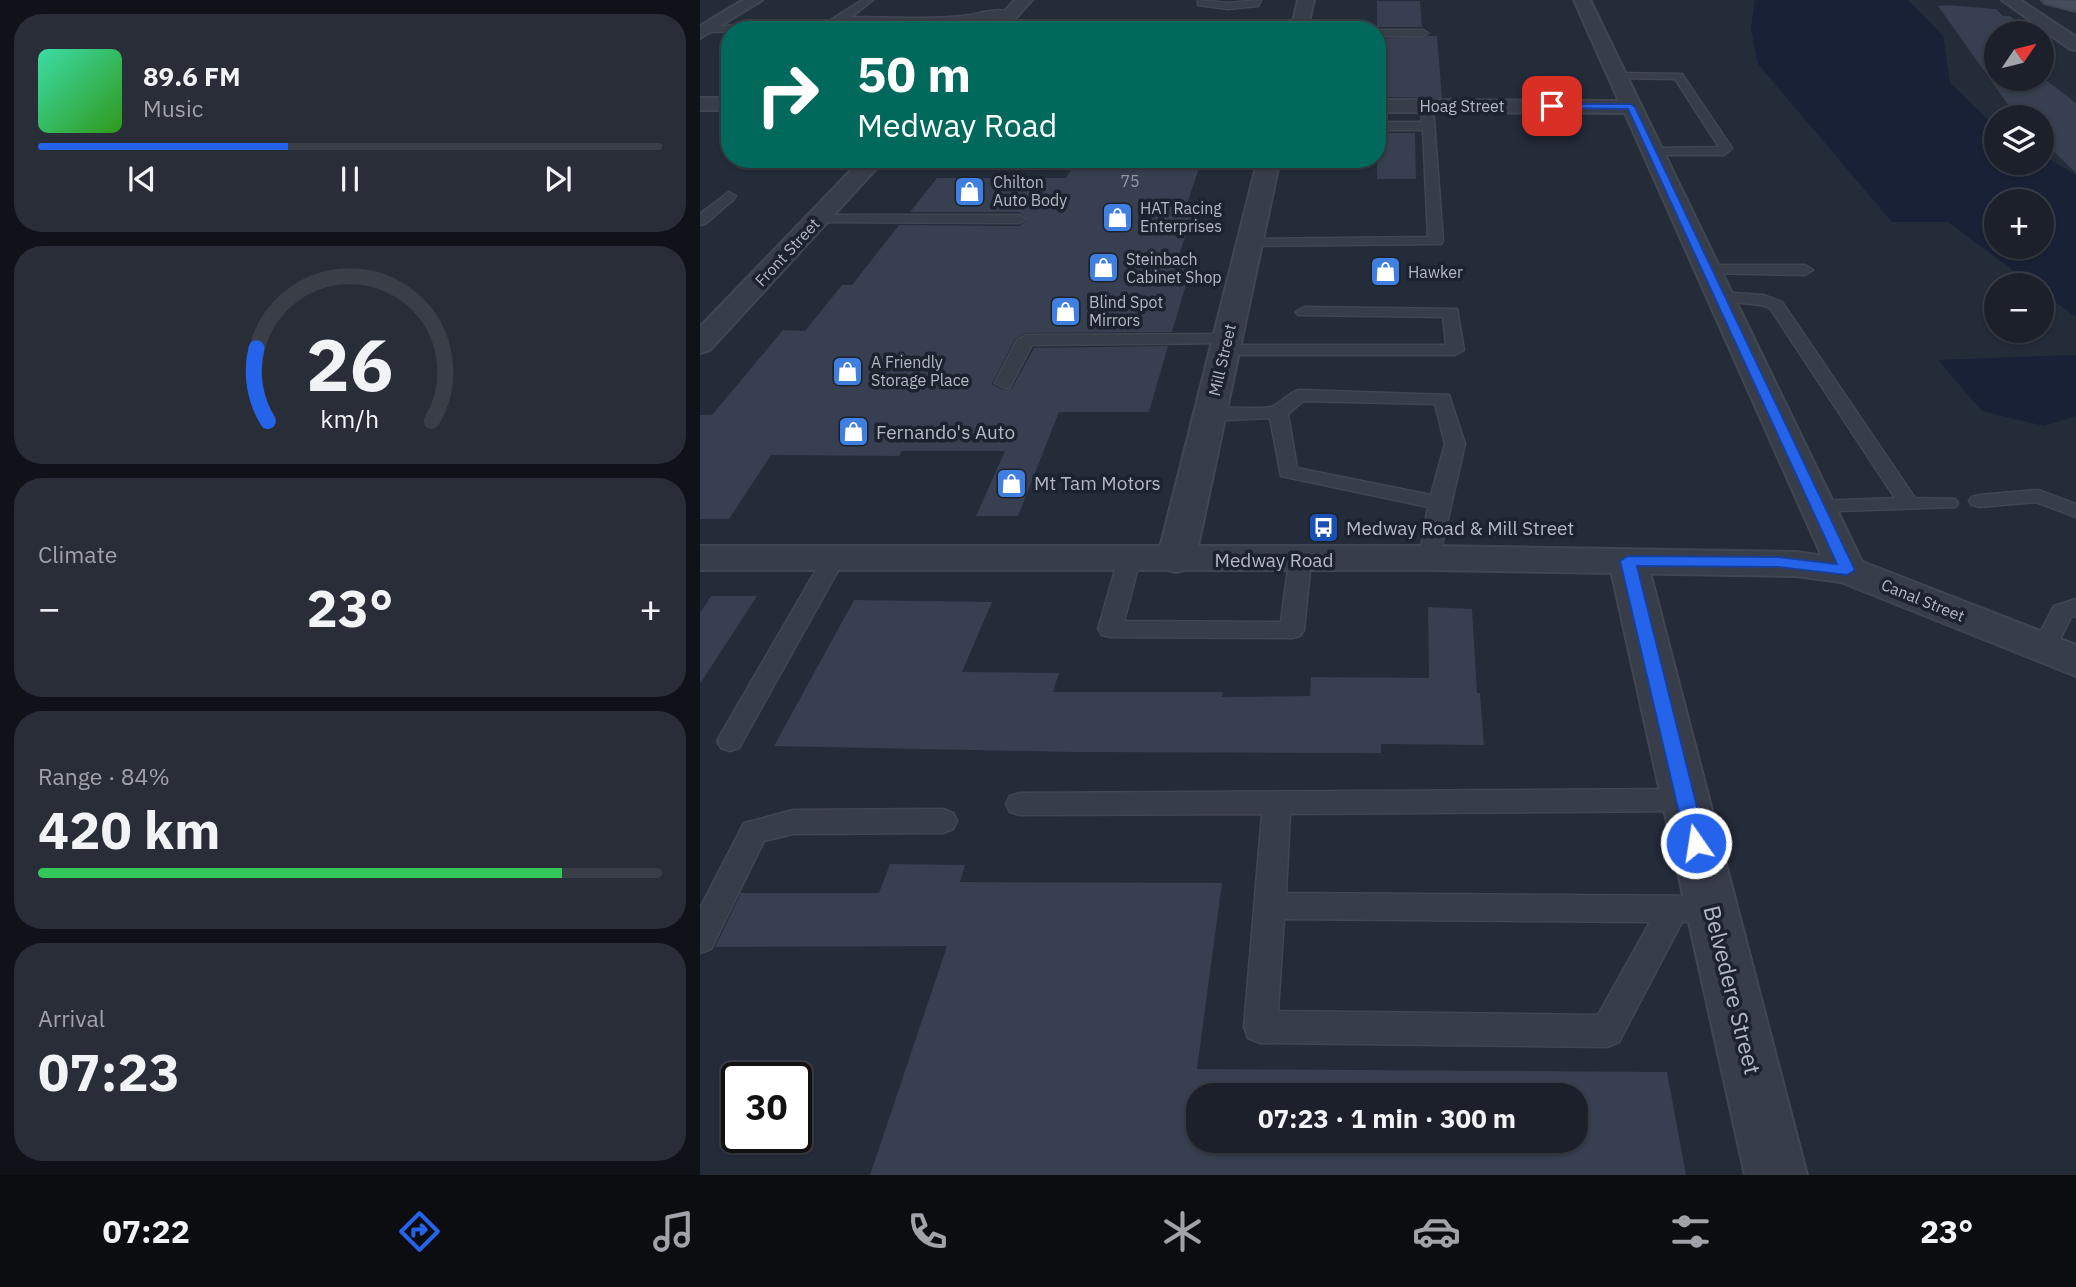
<!DOCTYPE html>
<html lang="en">
<head>
<meta charset="utf-8">
<style>
  body { margin:0; font-family:"IBM Plex Sans",sans-serif; background:#282d37; color:#f1f3f6; height:100vh; display:flex; flex-direction:column; font-size:26px; white-space:nowrap }
  * { box-sizing:border-box; margin:0 }
  p { font-size:23px; color:#a0a3a9 }
  .icon { flex:none; width:38px; height:38px; fill:none; stroke:currentColor; stroke-width:2; stroke-linecap:round; stroke-linejoin:round }
  .map { position:relative; flex:1; overflow:hidden }
  .side { display:flex; flex-direction:column; gap:14px; padding:14px; background:#0f1218; width:700px }
  .side>* { flex:none }
  .guide { position:absolute; left:21px; top:21px; width:665px; height:147px; border-radius:28px; box-shadow:0 2px 5px #0004,0 0 0 2px #393e47; background:#00695c; color:#fff; overflow:hidden }
  .needle { width:46px; rotate:55deg }
  .fabs { position:absolute; left:1284px; top:21px; display:grid; gap:14px }
  .fabs a { display:grid; place-items:center; width:70px; height:70px; border-radius:50%; background:#1b202b; box-shadow:0 2px 5px #0004,0 0 0 2px #393e47; font-size:35px }
  .speed { position:absolute; left:21px; top:1062px; display:flex; gap:14px; font-size:35px; font-weight:700; text-align:center }
  .speed>* { display:grid; place-content:center; width:91px; height:91px; border-radius:50%; background:#1b202b; box-shadow:0 2px 5px #0004,0 0 0 2px #393e47; line-height:1 }
  .speed .limit { border:4px solid #111; border-radius:10px; background:#fff; color:#111 }
  .pin { position:absolute; display:grid; place-items:center; width:60px; height:60px; color:#fff; margin:-30px; border-radius:14px; box-shadow:0 4px 10px #0006 }
  .me { position:absolute; width:77px; margin:-38px; rotate:347deg; stroke-linejoin:round; filter:drop-shadow(0 0 5px #0008) }
  .turn { display:flex; align-items:center; gap:24px; height:147px; padding:0 21px; font-size:32px }
  .turn .icon { width:91px; height:91px; stroke-width:2.5 }
  .turn b { display:block; font-size:49px; line-height:60px }
  .big { font-size:52px; font-weight:700; line-height:1.1 }
  .side .tile { flex:1; display:flex; flex-direction:column; justify-content:center; gap:10px; min-width:0; padding:0 24px; border-radius:28px; background:#282d37 }
  .side .dial { align-items:center; gap:0 }
  .dial svg { height:182px; overflow:visible; fill:none; stroke:#393e47; stroke-width:7; stroke-linecap:round; text-anchor:middle }
  .dial text { fill:#f1f3f6; stroke:none }
  .song { display:flex; align-items:center; gap:21px }
  .cover { width:84px; height:84px; border-radius:10px; background:linear-gradient(135deg,hsl(160 70% 55%),hsl(110 70% 35%)) }
  .played { height:7px; border-radius:4px; background:linear-gradient(90deg,#2563eb 40%,#393e47 40%) }
  .keys { display:flex; justify-content:space-around; direction:ltr }
  .heat { display:flex; justify-content:space-between; align-items:center; font-size:38px; direction:ltr }
  .charge { height:10px; border-radius:5px; background:linear-gradient(90deg,#34c759 84%,#393e47 0) }
  .trip { position:absolute; left:486px; top:1083px; width:402px; height:70px; border-radius:28px; background:#1b202b; box-shadow:0 2px 5px #0004,0 0 0 2px #393e47; font-weight:700; line-height:70px; text-align:center }
  .tab-bar { display:flex; height:112px; justify-content:space-around; align-items:center; background:#0b0d11; color:#a0a3a9 }
  .tab-bar .icon { width:49px; height:49px }
  .tab-bar .selected { color:#2563eb }
  .tab-bar b { font-size:32px; color:#f1f3f6 }
  main { display:flex; flex:1; min-height:0 }
  .map>svg:first-child { display:block }
  .water { fill:#192136; fill-rule:evenodd }
  .building { fill:#373f50; fill-rule:evenodd }
  .lines { fill:none; stroke-linecap:round; stroke-linejoin:round }
  .service-casing { stroke:#414653; stroke-width:3 }
  .minor-casing { stroke:#414653; stroke-width:4 }
  .tertiary-casing { stroke:#414653; stroke-width:4 }
  .secondary-casing { stroke:#414653; stroke-width:4 }
  .service { fill:#383d4a; fill-rule:evenodd }
  .minor { fill:#383d4a; fill-rule:evenodd }
  .tertiary { fill:#383d4a; fill-rule:evenodd }
  .secondary { fill:#464c5c; fill-rule:evenodd }
  .route { fill:#2563eb; stroke:#184099; stroke-width:2 }
  .labels { text-anchor:middle; stroke-width:7; stroke-linejoin:round; paint-order:stroke }
  .far-street-label { font-size:16px; fill:#b3b8c5; stroke:#1d222f }
  .number-label { font-size:16px; fill:#9298a6 }
  .far-poi-label { font-size:16px; fill:#b3b8c5; stroke:#1d222f; text-anchor:start }
  .poi-label { font-size:19px; fill:#b3b8c5; stroke:#1d222f; text-anchor:start }
  .street-label { font-size:19px; fill:#b3b8c5; stroke:#1d222f }
  .near-street-label { font-size:23px; fill:#b3b8c5; stroke:#1d222f }
</style>
</head>
<body>
<main>
<section class="side">
<div class="tile">
<div class="song"><i class="cover"></i><div><b>89.6 FM</b><p>Music</p></div></div>
<div class="played"></div>
<div class="keys"><svg class="icon" aria-label="previous" viewBox="0 0 24 24"><path d="M18 5L8 12l10 7zM5 5v14"/></svg><svg class="icon" aria-label="pause" viewBox="0 0 24 24"><path d="M8 5v14M16 5v14"/></svg><svg class="icon" aria-label="next" viewBox="0 0 24 24"><path d="M6 5l10 7-10 7zM19 5v14"/></svg></div>
</div>
<div class="tile dial"><svg viewBox="0 0 100 80">
<path d="M14 69A42 42 0 1 1 86 69"/>
<path d="M14 69A42 42 0 0 1 9 37" stroke="#2563eb"/>
<text x="50" y="56" font-size="32" font-weight="700">26</text>
<text x="50" y="72" font-size="11">km/h</text>
</svg></div>
<div class="tile"><p>Climate</p>
<div class="heat"><a>−</a><b class="big">23°</b><a>+</a></div>
</div>
<div class="tile"><p>Range · 84%</p><b class="big">420 km</b><div class="charge"></div></div>
<div class="tile"><p>Arrival</p><b class="big">07:23</b></div>
</section>
<div class="map">
<svg width="1376" height="1175" viewBox="0 0 1376 1175">
  <rect width="100%" height="100%" fill="#242b39"/>
  <path class="water" d="M 1055,0 L 1208,0 L 1243,36 L 1250,83 L 1297,128 L 1297,163 L 1342,163 L 1342,155 L 1376,175 L 1376,317 L 1342,292 L 1342,285 L 1333,285 L 1248,222 L 1192,222 L 1058,64 L 1051,28 ZM 1297,201 L 1342,201 L 1342,247 L 1297,247 Z
    M 1376,355 L 1376,416 L 1344,426 L 1282,411 L 1238,360 Z"/>
  <path class="building" d="M 677,1 L 720,1 L 722,27 L 677,27 Z
    M 1247,5 L 1296,9 L 1303,16 L 1310,16 L 1316,21 L 1325,33 L 1297,33 L 1297,79 L 1342,77 L 1376,103 L 1376,173 L 1342,140 L 1342,117 L 1318,117 L 1314,113 L 1238,6 Z
    M 727,36 L 737,36 L 742,98 L 677,97 L 677,39 Z
    M 677,133 L 715,133 L 716,179 L 677,179 Z
    M 377,159 L 502,159 L 487,204 L 496,204 L 477,261 L 493,261 L 472,332 L 325,333 L 315,339 L 292,384 L 303,390 L 312,388 L 334,348 L 468,346 L 449,412 L 359,412 L 318,516 L 276,516 L 305,451 L 202,451 L 199,456 L 71,455 L 29,519 L 0,519 L 0,415 L 12,415 L 83,330 L 105,331 L 142,285 L 152,285 L 199,225 L 319,226 L 328,220 L 319,212 L 210,212 L 237,178 L 366,178 Z
    M 11,596 L 57,596 L 0,684 L 0,613 Z
    M 154,600 L 292,602 L 262,672 L 359,673 L 353,692 L 523,692 L 522,697 L 610,696 L 611,677 L 729,678 L 728,607 L 772,609 L 777,693 L 780,693 L 784,745 L 681,744 L 681,753 L 374,752 L 74,746 Z
    M 190,864 L 265,865 L 260,882 L 522,883 L 497,1069 L 967,1072 L 986,1175 L 170,1175 L 247,946 L 15,947 L 41,893 L 179,893 ZM 499,1096 L 877,1096 L 877,1141 L 499,1141 Z"/>
  <g class="lines">
    <defs>
      <path id="service" d="M 162,0 L 173,0 L 151,17 C 188,17 226,20 262,16 C 278,15 301,5 316,14 C 298,25 276,11 256,30 L 245,30 L 253,22 L 143,23 L 129,30 L 7,32 L 2,29 L 7,26 L 123,25 Z
        M 498,0 L 528,3 L 561,0 L 558,6 L 528,9 L 498,5 Z
        M 677,30 L 723,30 L 728,33 L 723,36 L 677,36 Z
        M 29,56 L 30,62 L 25,61 L 25,57 Z
        M 912,73 L 982,74 L 1032,148 L 1024,155 L 948,155 L 946,152 L 952,148 L 1019,147 L 975,79 L 916,78 L 912,77 Z
        M 727,103 L 733,106 L 743,241 L 741,244 L 544,246 L 542,243 L 544,240 L 549,239 L 728,237 L 723,130 L 677,130 L 677,122 L 722,122 L 721,106 Z
        M 167,159 L 343,159 L 344,162 L 338,166 L 172,165 L 167,164 Z
        M 29,192 L 36,196 L 34,199 L 5,224 L 0,225 L 0,214 Z
        M 118,215 L 319,215 L 326,219 L 319,223 L 113,222 L 113,216 Z
        M 1007,265 L 1105,265 L 1113,270 L 1105,275 L 1002,273 L 999,270 L 1002,267 Z
        M 1020,292 L 1063,295 L 1082,302 L 1215,498 L 1255,499 L 1258,503 L 1255,507 L 1111,512 L 1108,507 L 1111,502 L 1118,501 L 1195,498 L 1070,308 L 1061,305 L 1014,300 L 1012,297 L 1014,294 Z
        M 604,307 L 757,309 L 764,350 L 755,355 L 525,355 L 516,350 L 525,345 L 746,345 L 743,317 L 598,315 L 596,312 Z
        M 527,334 L 533,335 L 535,339 L 533,343 L 332,345 L 310,387 L 304,388 L 295,383 L 317,340 L 326,335 Z
        M 599,390 L 749,395 L 765,444 L 738,563 L 722,563 L 719,558 L 728,507 L 581,476 L 570,418 L 509,421 L 500,415 C 510,402 554,411 571,407 C 581,404 588,392 599,390 ZM 603,401 L 735,404 L 745,444 L 731,495 L 597,468 L 588,414 Z
        M 1338,490 L 1376,504 L 1376,517 L 1336,502 L 1279,507 L 1272,505 L 1269,501 L 1272,497 L 1279,495 Z
        M 134,551 L 142,553 L 145,558 L 39,748 L 30,751 L 21,748 L 17,741 L 21,734 L 123,558 L 126,553 Z
        M 429,553 L 437,555 L 440,560 L 424,621 L 581,622 L 589,560 L 592,555 L 600,553 L 608,555 L 611,560 L 604,630 L 600,636 L 592,638 L 410,637 L 402,635 L 398,629 L 418,560 L 421,555 Z
        M 1376,599 L 1376,616 L 1371,617 L 1353,654 L 1344,657 L 1335,654 L 1332,648 L 1354,606 Z
        M 986,789 L 996,792 L 1000,800 L 996,808 L 986,811 L 590,814 L 586,893 L 1012,896 L 1023,900 L 1027,909 L 1023,918 L 1012,922 L 982,922 L 919,1042 L 907,1047 L 560,1043 L 548,1038 L 544,1027 L 562,814 L 320,815 L 310,812 L 306,804 L 310,796 L 320,793 ZM 584,919 L 950,922 L 898,1015 L 578,1011 Z
        M 243,809 L 253,813 L 257,821 L 253,829 L 243,833 L 93,834 L 64,841 L 11,949 L 0,953 L 0,908 L 44,823 L 93,810 Z"/>
      <path id="minor" d="M 315,0 L 332,0 L 305,30 L 288,30 Z
        M 598,0 L 614,0 L 607,30 L 591,30 Z
        M 874,0 L 890,0 L 1166,570 L 1160,579 L 1147,582 L 1134,579 L 1128,570 L 925,113 L 677,112 L 677,100 L 919,101 Z
        M 1302,0 L 1320,0 L 1376,37 L 1376,50 L 1370,49 Z
        M 0,98 L 30,98 L 30,110 L 0,110 Z
        M 162,159 L 185,159 L 10,350 L 0,353 L 0,327 Z
        M 558,159 L 580,159 L 495,560 L 489,569 L 476,572 L 463,569 L 457,560 Z
        M 928,549 L 941,552 L 947,561 L 1107,1175 L 1045,1175 L 909,561 L 915,552 Z"/>
      <path id="tertiary" d="M 43,0 L 62,0 L 0,38 L 0,26 Z
        M 0,546 L 730,546 L 1096,552 L 1160,561 L 1376,645 L 1376,676 L 1141,582 L 1096,576 L 730,570 L 0,570 Z"/>
      <path id="secondary" d="M 1342,0 L 1376,1 L 1376,11 L 1345,3 Z"/>
    </defs>
    <use href="#service" class="service-casing"/>
    <use href="#minor" class="minor-casing"/>
    <use href="#tertiary" class="tertiary-casing"/>
    <use href="#secondary" class="secondary-casing"/>
    <use href="#service" class="service"/>
    <use href="#minor" class="minor"/>
    <use href="#tertiary" class="tertiary"/>
    <use href="#secondary" class="secondary"/>
  </g>
  <path class="route" d="M 852,104 L 931,104 L 935,107 L 1155,570 L 1147,575 L 1077,567 L 937,566 L 1006,843 L 1003,849 L 996,852 L 989,849 L 986,843 L 920,561 L 928,556 L 1077,557 L 1137,564 L 928,109 L 850,108 Z"/>
  <defs>
    <symbol id="shop-square" viewBox="-11 -11 22 22"><rect x="-9" y="-9" width="18" height="18" rx="4" fill="#3f7fe0" stroke="#1d222f"/><path d="M-5-2.5h2.3a2.7 3.5 0 0 1 5.4 0H5L5.5 6h-11ZM-1.5-2.5h3a1.5 2.3 0 0 0-3 0Z" fill="#fff"/></symbol>
    <symbol id="bus-square" viewBox="-11 -11 22 22"><rect x="-9" y="-9" width="18" height="18" rx="4" fill="#1a4fb4" stroke="#1d222f"/><path d="M-5-6H5V4H4V6H2V4H-2V6H-4V4H-5ZM-3.5-4V0h7V-4ZM-3.5 1.2v1.5H-2V1.2ZM2 1.2v1.5H3.5V1.2Z" fill="#fff"/></symbol>
  </defs>
  <g fill-rule="evenodd">
    <use href="#shop-square" x="252" y="174" width="35" height="35"/>
    <use href="#shop-square" x="400" y="200" width="35" height="35"/>
    <use href="#shop-square" x="386" y="250" width="35" height="35"/>
    <use href="#shop-square" x="668" y="254" width="35" height="35"/>
    <use href="#shop-square" x="348" y="294" width="35" height="35"/>
    <use href="#shop-square" x="130" y="354" width="35" height="35"/>
    <use href="#shop-square" x="136" y="414" width="35" height="35"/>
    <use href="#shop-square" x="294" y="466" width="35" height="35"/>
    <use href="#bus-square" x="606" y="510" width="35" height="35"/>
  </g>
  <g class="labels">
    <g class="far-street-label">
      <text x="762" y="112">Hoag Street</text>
      <text transform="translate(87 252) rotate(-47)" y="6">Front Street</text>
      <text transform="translate(522 360) rotate(-77)" y="6">Mill Street</text>
      <text transform="translate(1223 600) rotate(22)" y="6">Canal Street</text>
    </g>
    <g class="number-label">
      <text x="430" y="187">75</text>
    </g>
    <g class="far-poi-label">
      <text x="293" y="188">Chilton<tspan x="293" dy="18">Auto Body</tspan></text>
      <text x="440" y="214">HAT Racing<tspan x="440" dy="18">Enterprises</tspan></text>
      <text x="426" y="265">Steinbach<tspan x="426" dy="18">Cabinet Shop</tspan></text>
      <text x="708" y="278">Hawker</text>
      <text x="389" y="308">Blind Spot<tspan x="389" dy="18">Mirrors</tspan></text>
      <text x="171" y="368">A Friendly<tspan x="171" dy="18">Storage Place</tspan></text>
    </g>
    <g class="poi-label">
      <text x="176" y="439">Fernando's Auto</text>
      <text x="334" y="490">Mt Tam Motors</text>
      <text x="646" y="535">Medway Road &amp; Mill Street</text>
    </g>
    <g class="street-label">
      <text x="574" y="567">Medway Road</text>
    </g>
    <g class="near-street-label">
      <text transform="translate(1032 990) rotate(76)" y="8">Belvedere Street</text>
    </g>
  </g>
</svg>
<div class="fabs">
<a><svg class="needle" viewBox="-14 -14 28 28"><path d="M0-13l5 13h-10z" fill="#e53935"/><path d="M0 13l5-13h-10z" fill="#a0a3a9"/></svg></a>
<a><svg class="icon" aria-label="layers" viewBox="0 0 24 24"><path d="M12 4l9 5-9 5-9-5zM3 14l9 5 9-5"/></svg></a>
<a>+</a>
<a>−</a>
</div>
<div class="speed"><div class="limit">30</div></div>
<div class="pin" style="left:852px;top:106px;background:#d93025"><svg class="icon" aria-label="arrive" viewBox="0 0 24 24"><path d="M6 21V4h12l-3 4 3 4H6"/></svg></div>
<svg class="me" style="left:996px;top:843px" viewBox="-20 -20 40 40"><circle r="17" fill="#2563eb" stroke="#fff" stroke-width="3"/><path d="M0-11L8 9 0 5-8 9z" fill="#fff"/></svg>
<div class="trip">07:23 · 1 min · 300 m</div>
<div class="guide">
<div class="turn"><svg class="icon" aria-label="right" viewBox="0 0 24 24"><path d="M7 20v-9h11M14 6l5 5-5 5"/></svg><div><b>50 m</b>Medway Road</div></div>
</div>
</div>
</main>
<nav class="tab-bar">
<b>07:22</b>
<svg class="icon selected" aria-label="directions" viewBox="0 0 24 24"><path d="M12 3l9 9-9 9-9-9zM9 14v-3h6M13 9l2 2-2 2"/></svg>
<svg class="icon" aria-label="music" viewBox="0 0 24 24"><path d="M9 18V5l10-2v13"/><circle cx="6" cy="18" r="3"/><circle cx="16" cy="16" r="3"/></svg>
<svg class="icon" aria-label="phone" viewBox="0 0 24 24"><path d="M5 4h4l2 5-3 2q2 4 5 5l2-3 5 2v4C11 20 4 13 5 4z"/></svg>
<svg class="icon" aria-label="climate" viewBox="0 0 24 24"><path d="M12 3v18M4 7l16 10M4 17L20 7"/></svg>
<svg class="icon" aria-label="car" viewBox="0 0 24 24"><path d="M5 17H2v-5l4-1 3-4h7l3 4 3 1v5h-3M9 17h6M6 11h13"/><circle cx="7" cy="17" r="2"/><circle cx="17" cy="17" r="2"/></svg>
<svg class="icon" aria-label="filters" viewBox="0 0 24 24"><path d="M4 7h16M4 17h16"/><circle cx="9" cy="7" r="2"/><circle cx="15" cy="17" r="2"/></svg>
<b>23°</b>
</nav>
</body>
</html>
